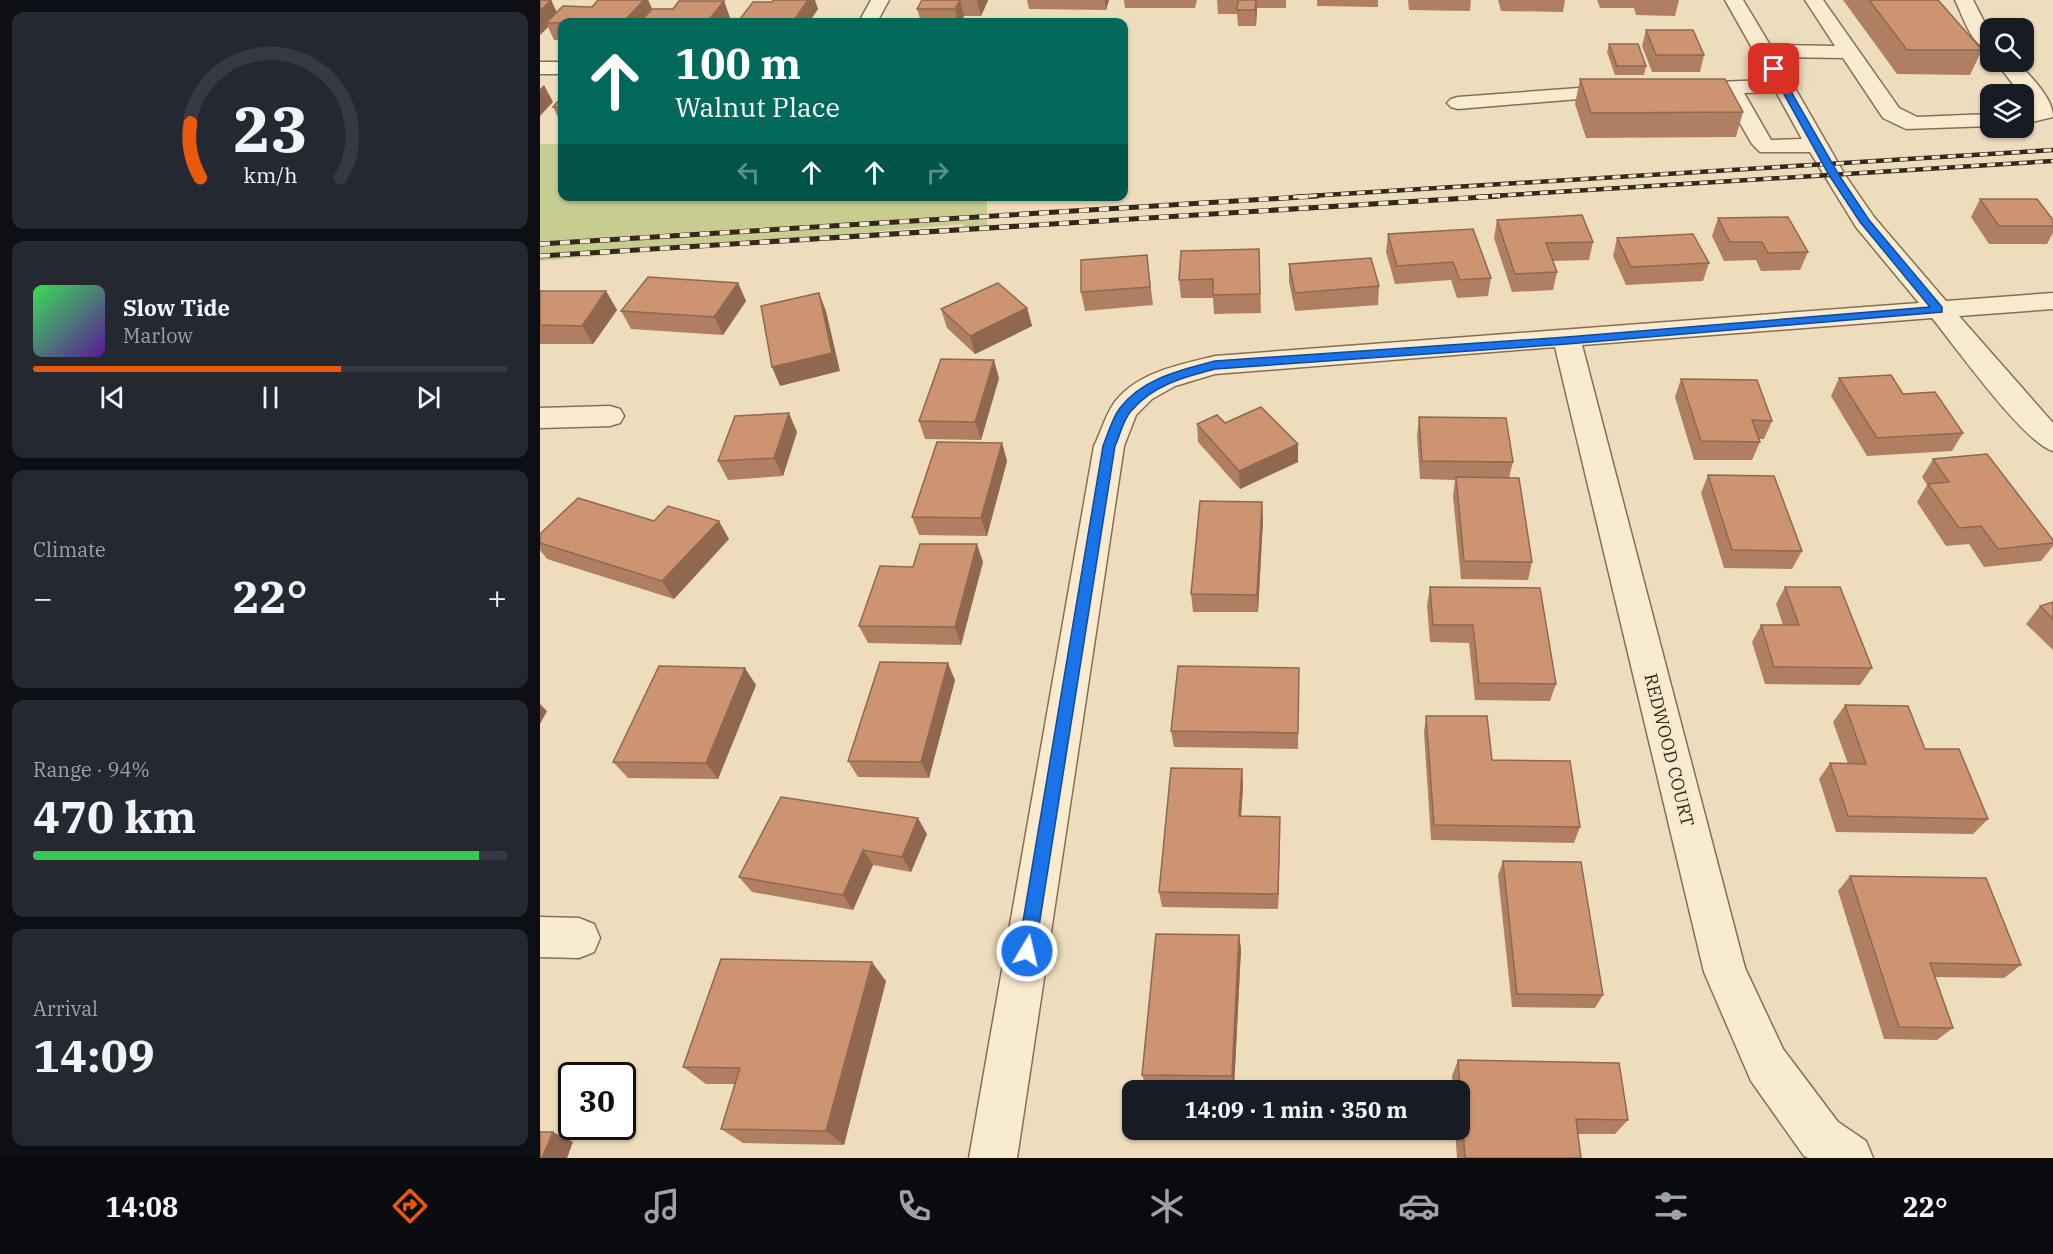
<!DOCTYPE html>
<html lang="en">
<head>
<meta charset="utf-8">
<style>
  body { margin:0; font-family:"IBM Plex Serif",serif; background:#242831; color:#f1f3f6; height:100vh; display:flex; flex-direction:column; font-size:22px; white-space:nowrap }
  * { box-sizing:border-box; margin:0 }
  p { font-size:20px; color:#9ea1a6 }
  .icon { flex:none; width:33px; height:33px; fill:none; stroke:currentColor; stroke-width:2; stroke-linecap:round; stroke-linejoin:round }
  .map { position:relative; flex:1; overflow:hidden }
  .panel { display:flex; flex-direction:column; gap:12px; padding:12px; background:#0d0f14; width:540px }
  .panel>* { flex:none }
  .guide { position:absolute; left:18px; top:18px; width:570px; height:183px; border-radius:12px; box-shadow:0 2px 4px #0004; background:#00695c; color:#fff; overflow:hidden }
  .buttons { position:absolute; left:1440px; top:18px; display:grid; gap:12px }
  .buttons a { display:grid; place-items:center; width:54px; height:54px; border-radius:12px; background:#171b24; box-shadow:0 2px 4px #0004; font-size:30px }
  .speed { position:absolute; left:18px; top:1062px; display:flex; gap:12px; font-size:30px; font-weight:700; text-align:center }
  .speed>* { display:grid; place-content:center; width:78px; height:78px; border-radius:50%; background:#171b24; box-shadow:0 2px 4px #0004; line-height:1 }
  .speed .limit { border:3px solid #111; border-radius:9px; background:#fff; color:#111 }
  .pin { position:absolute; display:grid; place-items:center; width:51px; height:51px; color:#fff; margin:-26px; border-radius:12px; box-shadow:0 3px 9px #0006 }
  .me { position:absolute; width:66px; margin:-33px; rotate:9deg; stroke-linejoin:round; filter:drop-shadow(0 0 4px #0008) }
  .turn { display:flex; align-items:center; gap:21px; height:126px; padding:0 18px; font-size:27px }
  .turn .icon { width:78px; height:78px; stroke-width:2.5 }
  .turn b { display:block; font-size:42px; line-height:51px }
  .lanes { display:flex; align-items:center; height:57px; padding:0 18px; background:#0003; justify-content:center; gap:30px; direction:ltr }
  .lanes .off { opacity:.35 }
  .big { font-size:45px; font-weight:800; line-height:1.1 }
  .panel .tile { flex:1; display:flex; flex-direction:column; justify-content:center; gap:9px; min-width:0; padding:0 21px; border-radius:12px; background:#242831 }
  .panel .dial { align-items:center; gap:0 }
  .dial svg { height:156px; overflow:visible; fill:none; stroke:#363941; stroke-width:7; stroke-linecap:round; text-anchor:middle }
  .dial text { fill:#f1f3f6; stroke:none }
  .song { display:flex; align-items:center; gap:18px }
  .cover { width:72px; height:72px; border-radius:9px; background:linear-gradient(135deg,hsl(130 70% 55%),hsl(270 70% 35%)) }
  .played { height:6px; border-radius:3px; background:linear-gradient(90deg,#ea580c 65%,#363941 65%) }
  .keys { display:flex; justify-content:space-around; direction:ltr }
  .heat { display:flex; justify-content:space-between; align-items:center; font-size:33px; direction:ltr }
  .charge { height:9px; border-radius:4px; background:linear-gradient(90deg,#34c759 94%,#363941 0) }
  .trip { position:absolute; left:582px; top:1080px; width:348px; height:60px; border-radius:12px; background:#171b24; box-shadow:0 2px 4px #0004; font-weight:800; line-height:60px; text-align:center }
  .tabs { display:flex; height:96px; justify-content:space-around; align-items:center; background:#090b0e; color:#9ea1a6 }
  .tabs .icon { width:42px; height:42px }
  .tabs .active { color:#ea580c }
  .tabs b { font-size:27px; color:#f1f3f6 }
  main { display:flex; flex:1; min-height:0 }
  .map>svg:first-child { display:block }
  .green { fill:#c7cc91 }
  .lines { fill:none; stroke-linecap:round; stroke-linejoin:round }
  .minor-casing { stroke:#866e56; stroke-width:3 }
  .minor { fill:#f9ebd0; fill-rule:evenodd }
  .rail-far1-casing { stroke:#35271b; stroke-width:4.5 }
  .rail-casing { stroke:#35271b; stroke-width:5 }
  .rail-far1 { stroke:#f6e8cd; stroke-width:3; stroke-dasharray:8; stroke-linecap:butt }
  .rail { stroke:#f6e8cd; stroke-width:4; stroke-dasharray:10; stroke-linecap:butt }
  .wall { fill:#b07f62 }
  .shaded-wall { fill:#906850 }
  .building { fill:#cd9472; stroke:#906850; stroke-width:1.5 }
  .route { fill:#1a73e8; stroke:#114b97; stroke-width:1.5 }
  .labels { text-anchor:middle; stroke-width:6; stroke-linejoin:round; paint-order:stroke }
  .street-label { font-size:18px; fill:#35271b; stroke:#f6e8cd }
</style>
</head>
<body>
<main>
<section class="panel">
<div class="tile dial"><svg viewBox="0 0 100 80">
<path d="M14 69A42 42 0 1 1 86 69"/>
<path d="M14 69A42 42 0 0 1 9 41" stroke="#ea580c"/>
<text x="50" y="56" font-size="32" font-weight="700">23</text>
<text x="50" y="72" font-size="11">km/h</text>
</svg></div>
<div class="tile">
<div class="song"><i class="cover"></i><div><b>Slow Tide</b><p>Marlow</p></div></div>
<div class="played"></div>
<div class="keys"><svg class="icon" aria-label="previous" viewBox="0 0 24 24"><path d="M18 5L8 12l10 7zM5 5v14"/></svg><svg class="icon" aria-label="pause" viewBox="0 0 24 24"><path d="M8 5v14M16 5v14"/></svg><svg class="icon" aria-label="next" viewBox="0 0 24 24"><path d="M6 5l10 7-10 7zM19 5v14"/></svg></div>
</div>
<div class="tile"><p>Climate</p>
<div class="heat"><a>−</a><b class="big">22°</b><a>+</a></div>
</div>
<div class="tile"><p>Range · 94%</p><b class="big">470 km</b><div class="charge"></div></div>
<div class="tile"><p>Arrival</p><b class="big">14:09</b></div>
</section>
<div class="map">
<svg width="1513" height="1158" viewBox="0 0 1513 1158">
  <rect width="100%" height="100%" fill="#eeddbd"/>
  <path class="green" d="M 0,144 L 22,144 L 22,196 L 447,197 L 447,227 L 422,228 L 423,224 L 0,261 Z"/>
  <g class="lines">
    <defs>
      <path id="minor" d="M 331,0 L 349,0 L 337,22 L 319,22 Z
        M 1185,0 L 1203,0 L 1230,45 L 1295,46 L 1265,0 L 1283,0 L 1359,108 L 1377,117 L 1450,114 L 1450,126 L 1366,129 L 1343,118 L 1303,58 L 1237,57 L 1305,175 L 1334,217 L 1406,301 L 1513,293 L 1513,309 L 1419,316 L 1513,423 L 1513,451 C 1484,443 1415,346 1392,318 L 1042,345 L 1205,968 L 1243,1049 L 1298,1122 L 1326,1141 L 1333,1158 L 1268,1158 L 1264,1156 L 1211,1081 L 1164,972 L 1015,347 L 675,374 L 635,386 L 612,399 L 596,415 L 584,446 L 477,1158 L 429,1158 L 554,446 C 561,432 565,416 574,403 C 597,372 639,365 675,356 L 1379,303 L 1316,227 L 1270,152 L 1220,152 L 1212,144 L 1183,94 L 1140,93 L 1137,89 L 1140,85 L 1147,83 L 1230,80 ZM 1236,92 L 1262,139 L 1231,140 L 1204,93 Z
        M 1415,0 L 1433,0 L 1450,33 L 1450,50 C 1431,46 1423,16 1415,0 Z
        M 0,62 L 22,62 L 22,74 L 0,74 Z
        M 1456,62 L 1477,62 C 1489,75 1513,97 1513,117 L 1484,124 L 1484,111 L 1492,109 Z
        M 1080,85 L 1087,87 L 1090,91 L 1087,95 L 918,109 L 911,107 L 907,103 L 911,99 L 918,97 Z
        M 70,406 L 80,409 L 84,416 L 80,423 L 70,426 L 0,428 L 0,408 Z
        M 0,917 L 39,918 L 54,924 L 60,938 L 54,952 L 39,958 L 0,957 Z"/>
    </defs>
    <use href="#minor" class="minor-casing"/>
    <use href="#minor" class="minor"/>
    <defs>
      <path id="rail-far1" d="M 753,197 L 1513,150
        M 936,197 L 1513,161"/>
      <path id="rail" d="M 0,244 L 777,196
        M 0,256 L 960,196"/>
    </defs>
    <use href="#rail-far1" class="rail-far1-casing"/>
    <use href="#rail" class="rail-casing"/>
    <use href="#rail-far1" class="rail-far1"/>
    <use href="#rail" class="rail"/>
  </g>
  <path class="wall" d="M 11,0 L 17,13 L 52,7 L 108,0 L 112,9 L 133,9 L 184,1 L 190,18 L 186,22 L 22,22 L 22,40 L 14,40 L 8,27 L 0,35 Z
    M 382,0 L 448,0 L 448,1 L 441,16 L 424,16 L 421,22 L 381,22 L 377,9 Z
    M 487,0 L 569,0 L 566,10 L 489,9 Z
    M 584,0 L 657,0 L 655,8 L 585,8 Z
    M 677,0 L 746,0 L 746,8 L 717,8 L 716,26 L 698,26 L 697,14 L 678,14 Z
    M 777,0 L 838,0 L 838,7 L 777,6 Z
    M 868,0 L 931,0 L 930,11 L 869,10 Z
    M 958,0 L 1025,0 L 1023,12 L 961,11 Z
    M 1057,0 L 1139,0 L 1135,16 L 1096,15 L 1094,8 L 1060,8 Z
    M 1303,0 L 1398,0 L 1442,50 L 1430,75 L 1357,74 Z
    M 232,2 L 278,9 L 269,22 L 201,22 L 200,19 Z
    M 1106,30 L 1164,55 L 1160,72 L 1112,72 L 1102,46 Z
    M 1069,44 L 1106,66 L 1104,75 L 1075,75 L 1067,52 Z
    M 1040,79 L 1203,112 L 1196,137 L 1046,138 L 1035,104 Z
    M 22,97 L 22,125 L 13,107 Z
    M 1440,199 L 1513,220 L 1513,233 L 1507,244 L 1449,244 L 1431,217 Z
    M 1178,218 L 1268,252 L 1260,270 L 1221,271 L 1216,260 L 1184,261 L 1172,236 Z
    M 957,220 L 1053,242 L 1049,260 L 1012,261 L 1017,272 L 1013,290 L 972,292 L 954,238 Z
    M 848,234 L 951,278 L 948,296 L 917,298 L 911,280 L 855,284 L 846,252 Z
    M 1077,238 L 1169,263 L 1163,281 L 1086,285 L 1073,256 Z
    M 719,249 L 721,313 L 674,314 L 673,298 L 641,298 L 639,280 Z
    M 607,255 L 613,305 L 545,311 L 541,292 Z
    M 749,264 L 839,286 L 838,305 L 755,311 L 749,282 Z
    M 198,283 L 206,301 L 183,335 L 91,329 L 81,311 Z
    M 0,291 L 66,291 L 77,310 L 53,344 L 0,344 Z
    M 487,308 L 492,326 L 435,354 L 407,328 L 401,309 Z
    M 459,378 L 441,440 L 385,439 L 379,421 Z
    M 1299,378 L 1363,394 L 1423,433 L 1412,451 L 1327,456 L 1291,396 Z
    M 1141,379 L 1232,421 L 1224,439 L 1219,439 L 1220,442 L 1212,460 L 1154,460 L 1135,397 Z
    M 879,417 L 973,462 L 969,478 L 992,562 L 988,580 L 921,579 L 913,496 L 915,480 L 880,479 L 877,436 Z
    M 685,423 L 758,462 L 700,489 L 658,442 L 657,424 Z
    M 257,432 L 243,476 L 188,480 L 178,461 Z
    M 462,443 L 467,461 L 447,536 L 379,535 L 372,517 Z
    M 1393,459 L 1513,540 L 1513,546 L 1501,561 L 1444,567 L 1429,544 L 1406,546 L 1377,502 L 1387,485 L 1382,477 Z
    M 1168,475 L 1262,551 L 1252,569 L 1184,568 L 1161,493 Z
    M 722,502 L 723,520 L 718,612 L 653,612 L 651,594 Z
    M 114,521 L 189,539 L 134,599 L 7,559 L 0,550 L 0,534 Z
    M 443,562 L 421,645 L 328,643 L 319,626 L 373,567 Z
    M 890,587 L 1016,684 L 1010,701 L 935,700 L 929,643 L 890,642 L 887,605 Z
    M 1245,587 L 1332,668 L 1320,685 L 1225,684 L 1212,642 L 1221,625 L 1243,625 L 1236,604 Z
    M 1513,602 L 1513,650 L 1486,624 L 1500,606 Z
    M 759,668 L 758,749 L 634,747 L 631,731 Z
    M 415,680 L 389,778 L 318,777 L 308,761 Z
    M 216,685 L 178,779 L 88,778 L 73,762 Z
    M 1305,705 L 1448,819 L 1433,834 L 1296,832 L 1279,779 L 1290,763 L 1308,764 L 1293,722 Z
    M 886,716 L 952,760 L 1040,827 L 1034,843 L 891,840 L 884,732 Z
    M 702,769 L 703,785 L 701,816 L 740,832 L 738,909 L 622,907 L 619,892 Z
    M 387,834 L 371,872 L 333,865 L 313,910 L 212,892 L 199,877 Z
    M 963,861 L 1063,995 L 1055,1008 L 972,1007 L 958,875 Z
    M 1310,876 L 1481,965 L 1464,978 L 1395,977 L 1413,1028 L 1397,1040 L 1344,1039 L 1298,891 Z
    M 699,935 L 701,949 L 694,1088 L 606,1086 L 602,1075 Z
    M 346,981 L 304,1145 L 203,1143 L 181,1129 L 195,1084 L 166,1084 L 143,1067 Z
    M 918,1060 L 1088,1120 L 1075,1134 L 1038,1134 L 1041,1158 L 917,1158 L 915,1130 L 920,1130 L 920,1090 L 913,1090 L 912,1076 Z"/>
  <path class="shaded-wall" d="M 11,0 L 19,17 L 6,23 L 8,27 L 0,35 L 0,11 Z
    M 104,0 L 108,0 L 114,13 L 106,22 L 83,22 Z
    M 268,0 L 275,0 L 278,9 L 269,22 L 255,22 L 254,20 Z
    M 420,0 L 424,16 L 421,22 L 418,22 L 415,9 Z
    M 437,0 L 448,0 L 441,16 Z
    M 565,0 L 569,0 L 566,10 Z
    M 716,0 L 717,8 L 716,26 L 715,10 Z
    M 184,1 L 190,18 L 186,22 L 167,22 Z
    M 4,85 L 13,102 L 0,116 L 0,89 Z
    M 198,283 L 206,301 L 183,335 L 174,317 Z
    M 66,291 L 77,310 L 53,344 L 42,326 Z
    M 279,293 L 286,311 L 300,371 L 240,386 L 232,367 Z
    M 487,308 L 492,326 L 435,354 L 430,336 Z
    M 454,360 L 459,378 L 441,440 L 435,422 Z
    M 249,413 L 257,432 L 243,476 L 234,458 Z
    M 462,443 L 467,461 L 447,536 L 441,518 Z
    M 758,444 L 758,462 L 700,489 L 699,471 Z
    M 722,502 L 723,520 L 718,612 L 717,595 Z
    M 179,521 L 189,539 L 134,599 L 122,581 Z
    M 437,544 L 443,562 L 421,645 L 415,627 Z
    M 408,663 L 415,680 L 389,778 L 381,762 Z
    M 205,668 L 216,685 L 178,779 L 166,763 Z
    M 0,704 L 7,711 L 0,724 Z
    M 702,769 L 703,785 L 700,832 L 699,816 Z
    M 740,817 L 740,832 L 738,909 L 738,894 Z
    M 378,818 L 387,834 L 371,872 L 362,857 Z
    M 323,850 L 333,865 L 313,910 L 303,895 Z
    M 699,935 L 701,949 L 694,1088 L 692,1076 Z
    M 332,962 L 346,981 L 304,1145 L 286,1131 Z
    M 13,1132 L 33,1142 L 27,1158 L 2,1158 Z"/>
  <path class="building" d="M 0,0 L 11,0 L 0,11 Z
    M 58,0 L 104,0 L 83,22 L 6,23 L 23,6 L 52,7 Z
    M 233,0 L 268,0 L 254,20 L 200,19 L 213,2 L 232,2 Z
    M 382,0 L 420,0 L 415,9 L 377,9 Z
    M 698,0 L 716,0 L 715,10 L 697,10 Z
    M 1329,0 L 1398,0 L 1442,50 L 1367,50 Z
    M 139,1 L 184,1 L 167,22 L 100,22 L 112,9 L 133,9 Z
    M 1106,30 L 1153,30 L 1164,55 L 1116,55 Z
    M 1069,44 L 1098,44 L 1106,66 L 1077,66 Z
    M 1040,79 L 1185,79 L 1203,112 L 1051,113 Z
    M 22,97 L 22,108 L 13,107 Z
    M 1440,199 L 1497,199 L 1513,220 L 1513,226 L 1459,226 Z
    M 1042,215 L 1053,242 L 1006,243 L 1017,272 L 975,274 L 957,220 Z
    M 1248,217 L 1268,252 L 1228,253 L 1222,242 L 1190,242 L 1178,218 Z
    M 933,229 L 951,278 L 920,280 L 913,262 L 857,266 L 848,234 Z
    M 1153,234 L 1169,263 L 1091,267 L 1077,238 Z
    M 719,249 L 720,294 L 673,295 L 673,279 L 639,280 L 641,251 Z
    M 607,255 L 610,287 L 541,292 L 541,260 Z
    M 831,258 L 839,286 L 755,293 L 749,264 Z
    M 108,277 L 198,283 L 174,317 L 81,311 Z
    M 458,283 L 487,308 L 430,336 L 401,309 Z
    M 0,291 L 66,291 L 42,326 L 0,325 Z
    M 279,293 L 292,353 L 232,367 L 221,306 Z
    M 401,359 L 454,360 L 435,422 L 379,421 Z
    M 1351,375 L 1363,394 L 1395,392 L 1423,433 L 1337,438 L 1299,378 Z
    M 1141,379 L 1217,380 L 1232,421 L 1212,420 L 1220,442 L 1161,441 Z
    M 721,407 L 758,444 L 699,471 L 657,424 L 677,415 L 685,423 Z
    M 249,413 L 234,458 L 178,461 L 195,416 Z
    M 879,417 L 966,418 L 973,462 L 882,461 Z
    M 397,442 L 462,443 L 441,518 L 372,517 Z
    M 1447,454 L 1513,540 L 1513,543 L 1458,549 L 1441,526 L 1419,528 L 1388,484 L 1409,482 L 1393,459 Z
    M 1168,475 L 1234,476 L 1262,551 L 1192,550 Z
    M 916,477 L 979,478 L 992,562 L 924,561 Z
    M 38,498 L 114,521 L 128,506 L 179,521 L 122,581 L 0,543 L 0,534 Z
    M 660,501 L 722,502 L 717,595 L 651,594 Z
    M 380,544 L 437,544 L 415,627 L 319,626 L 340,566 L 373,567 Z
    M 890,587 L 1000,588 L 1016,684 L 939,683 L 933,625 L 893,625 Z
    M 1245,587 L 1300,587 L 1332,668 L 1234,667 L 1221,625 L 1259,625 Z
    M 1513,602 L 1513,619 L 1500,606 Z
    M 340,662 L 408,663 L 381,762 L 308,761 Z
    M 119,666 L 205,668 L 166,763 L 73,762 Z
    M 638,666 L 759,668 L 758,733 L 631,731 Z
    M 1305,705 L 1368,706 L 1385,749 L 1419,749 L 1448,819 L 1308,816 L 1290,763 L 1326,764 Z
    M 886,716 L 947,716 L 952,760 L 1030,761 L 1040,827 L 894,825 Z
    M 631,768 L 702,769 L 699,816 L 740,817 L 738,894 L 619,892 Z
    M 241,797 L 378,818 L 362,857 L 323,850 L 303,895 L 199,877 Z
    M 963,861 L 1041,862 L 1063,995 L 977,994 Z
    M 1310,876 L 1446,878 L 1481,965 L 1390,963 L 1413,1028 L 1359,1027 Z
    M 616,934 L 699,935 L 692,1076 L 602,1075 Z
    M 181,959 L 332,962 L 286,1131 L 181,1129 L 200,1068 L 143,1067 Z
    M 918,1060 L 1079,1063 L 1088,1120 L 1036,1119 L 1041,1158 L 925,1158 Z
    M 0,1132 L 13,1132 L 2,1158 L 0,1158 Z"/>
  <path class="route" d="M 1234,66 L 1238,69 L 1299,175 L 1329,220 L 1402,307 L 1402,312 L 1027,344 L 675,369 C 644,377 613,385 591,411 C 583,420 580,435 575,446 L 495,951 L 493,957 L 487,960 L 480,957 L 478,951 L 563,446 C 568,434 572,418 580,408 C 603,378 641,370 675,361 L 1027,337 L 1390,307 L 1320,222 L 1289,175 L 1230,69 Z"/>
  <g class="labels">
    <g class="street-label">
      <text transform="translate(1129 750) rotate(76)" y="6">REDWOOD COURT</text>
    </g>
  </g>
</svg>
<div class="buttons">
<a><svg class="icon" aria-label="search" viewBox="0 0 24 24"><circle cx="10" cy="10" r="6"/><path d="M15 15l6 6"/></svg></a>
<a><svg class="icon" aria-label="layers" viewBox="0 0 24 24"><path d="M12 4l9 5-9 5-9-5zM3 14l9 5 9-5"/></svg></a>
</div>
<div class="speed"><div class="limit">30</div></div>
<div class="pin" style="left:1234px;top:69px;background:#d93025"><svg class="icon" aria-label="arrive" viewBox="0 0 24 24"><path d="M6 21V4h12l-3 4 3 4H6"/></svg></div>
<svg class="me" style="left:487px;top:951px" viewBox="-20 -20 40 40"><circle r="17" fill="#1a73e8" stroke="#fff" stroke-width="3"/><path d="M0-11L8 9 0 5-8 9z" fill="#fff"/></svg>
<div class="trip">14:09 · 1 min · 350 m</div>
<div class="guide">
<div class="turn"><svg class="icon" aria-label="ahead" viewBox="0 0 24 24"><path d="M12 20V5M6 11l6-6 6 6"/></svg><div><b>100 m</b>Walnut Place</div></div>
<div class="lanes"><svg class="icon off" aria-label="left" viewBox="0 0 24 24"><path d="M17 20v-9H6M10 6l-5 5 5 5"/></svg><svg class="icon" aria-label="ahead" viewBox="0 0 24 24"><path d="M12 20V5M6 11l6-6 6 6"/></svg><svg class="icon" aria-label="ahead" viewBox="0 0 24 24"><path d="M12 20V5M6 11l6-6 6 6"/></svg><svg class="icon off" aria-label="right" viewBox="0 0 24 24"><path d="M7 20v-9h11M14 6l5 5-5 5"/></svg></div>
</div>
</div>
</main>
<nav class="tabs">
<b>14:08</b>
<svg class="icon active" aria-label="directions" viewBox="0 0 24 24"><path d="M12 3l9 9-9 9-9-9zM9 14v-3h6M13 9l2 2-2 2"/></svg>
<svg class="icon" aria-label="music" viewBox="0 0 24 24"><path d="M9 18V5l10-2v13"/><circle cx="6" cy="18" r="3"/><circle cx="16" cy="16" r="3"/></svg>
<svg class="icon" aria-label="phone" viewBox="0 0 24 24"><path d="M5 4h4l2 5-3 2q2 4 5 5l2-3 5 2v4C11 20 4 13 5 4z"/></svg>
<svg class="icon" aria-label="climate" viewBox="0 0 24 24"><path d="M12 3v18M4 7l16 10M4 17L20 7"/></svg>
<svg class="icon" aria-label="car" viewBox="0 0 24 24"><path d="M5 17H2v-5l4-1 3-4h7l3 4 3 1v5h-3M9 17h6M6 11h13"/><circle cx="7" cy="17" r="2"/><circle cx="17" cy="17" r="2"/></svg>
<svg class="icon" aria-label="filters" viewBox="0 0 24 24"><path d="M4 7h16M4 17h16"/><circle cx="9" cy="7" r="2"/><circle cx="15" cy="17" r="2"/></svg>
<b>22°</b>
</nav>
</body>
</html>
